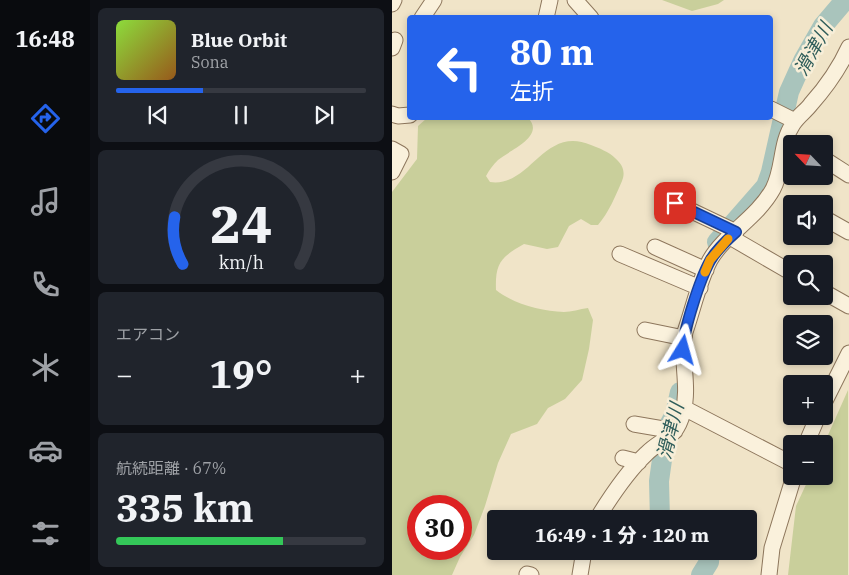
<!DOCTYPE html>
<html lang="ja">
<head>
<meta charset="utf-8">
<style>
  body { margin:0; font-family:"IBM Plex Serif","Noto Sans JP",serif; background:#20242c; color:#f1f3f6; height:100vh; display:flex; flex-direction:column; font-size:19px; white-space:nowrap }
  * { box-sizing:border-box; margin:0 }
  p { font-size:16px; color:#9ea1a6 }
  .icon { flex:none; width:28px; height:28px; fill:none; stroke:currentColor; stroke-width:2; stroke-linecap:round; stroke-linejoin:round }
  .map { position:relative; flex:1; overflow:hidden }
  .sheet { display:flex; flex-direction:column; gap:8px; padding:8px; background:#0d0f14; width:302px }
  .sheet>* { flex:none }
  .hud { position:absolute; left:15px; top:15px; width:366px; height:105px; border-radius:5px; box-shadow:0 2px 8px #0003; background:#2563eb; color:#fff; overflow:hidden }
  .needle { width:32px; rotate:295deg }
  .tools { position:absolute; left:391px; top:135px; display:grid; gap:10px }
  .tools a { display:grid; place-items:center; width:50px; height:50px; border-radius:5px; background:#171b24; box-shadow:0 2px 8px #0003; font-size:25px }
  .speed { position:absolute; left:15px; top:495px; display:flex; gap:10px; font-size:25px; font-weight:700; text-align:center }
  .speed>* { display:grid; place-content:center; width:65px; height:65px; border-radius:50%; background:#171b24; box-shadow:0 2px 8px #0003; line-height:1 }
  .speed .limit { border:8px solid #d22; background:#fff; color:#111 }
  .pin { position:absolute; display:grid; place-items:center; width:42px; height:42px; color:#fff; margin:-21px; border-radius:10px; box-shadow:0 2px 8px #0006 }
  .me { position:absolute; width:55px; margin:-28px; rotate:8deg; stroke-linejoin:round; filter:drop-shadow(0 0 4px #0008) }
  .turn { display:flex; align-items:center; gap:18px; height:105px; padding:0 20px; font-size:22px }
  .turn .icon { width:65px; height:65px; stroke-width:2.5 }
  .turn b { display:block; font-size:35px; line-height:42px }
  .big { font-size:38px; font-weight:800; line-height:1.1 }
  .sheet .card { flex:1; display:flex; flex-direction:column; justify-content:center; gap:8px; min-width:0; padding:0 18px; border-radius:8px; background:#20242c }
  .sheet .dial { align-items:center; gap:0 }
  .dial svg { height:130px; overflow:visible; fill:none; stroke:#363941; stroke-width:7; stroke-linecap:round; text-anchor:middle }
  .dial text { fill:#f1f3f6; stroke:none }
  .song { display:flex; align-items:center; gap:15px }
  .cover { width:60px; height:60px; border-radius:8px; background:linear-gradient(135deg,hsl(90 70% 55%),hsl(30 70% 35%)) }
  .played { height:5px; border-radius:2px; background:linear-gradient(90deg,#2563eb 35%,#363941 35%) }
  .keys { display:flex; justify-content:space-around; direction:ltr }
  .heat { display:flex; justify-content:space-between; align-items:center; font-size:28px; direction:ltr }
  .charge { height:8px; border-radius:4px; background:linear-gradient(90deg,#34c759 67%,#363941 0) }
  .trip { position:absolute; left:95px; top:510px; width:270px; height:50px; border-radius:5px; background:#171b24; box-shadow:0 2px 8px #0003; font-weight:800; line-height:50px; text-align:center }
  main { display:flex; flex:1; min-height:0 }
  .tabs { display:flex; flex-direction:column; width:90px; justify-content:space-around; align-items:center; background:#090b0e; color:#9ea1a6 }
  .tabs .icon { width:35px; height:35px }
  .tabs .selected { color:#2563eb }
  .tabs b { font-size:22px; color:#f1f3f6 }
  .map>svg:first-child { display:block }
  .green { fill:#c9cf9b; fill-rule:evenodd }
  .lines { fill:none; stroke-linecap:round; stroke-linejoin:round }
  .river { stroke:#a9c4bc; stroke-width:20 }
  .minor-casing { stroke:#8d765c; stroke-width:17 }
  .minor { stroke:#faf1dc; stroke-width:15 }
  .route-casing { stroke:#184099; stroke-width:12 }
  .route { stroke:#2563eb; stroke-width:9 }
  .slow { stroke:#f59e0b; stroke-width:9 }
  .labels { text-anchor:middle; stroke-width:5; stroke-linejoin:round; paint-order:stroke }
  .water-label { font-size:19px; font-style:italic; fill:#2f5d5a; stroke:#f7eed8 }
</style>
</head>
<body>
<main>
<nav class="tabs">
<b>16:48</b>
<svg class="icon selected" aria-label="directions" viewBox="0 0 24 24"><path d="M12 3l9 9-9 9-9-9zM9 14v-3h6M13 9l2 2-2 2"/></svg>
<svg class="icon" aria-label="music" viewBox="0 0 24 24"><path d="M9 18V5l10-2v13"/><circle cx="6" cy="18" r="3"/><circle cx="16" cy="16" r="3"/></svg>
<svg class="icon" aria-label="phone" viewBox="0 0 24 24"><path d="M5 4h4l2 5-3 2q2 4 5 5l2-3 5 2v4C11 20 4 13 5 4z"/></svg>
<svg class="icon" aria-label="climate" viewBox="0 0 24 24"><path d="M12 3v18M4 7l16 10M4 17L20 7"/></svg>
<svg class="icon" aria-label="car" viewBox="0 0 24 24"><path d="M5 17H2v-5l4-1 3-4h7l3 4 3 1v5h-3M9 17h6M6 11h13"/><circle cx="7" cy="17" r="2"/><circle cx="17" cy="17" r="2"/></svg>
<svg class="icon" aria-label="filters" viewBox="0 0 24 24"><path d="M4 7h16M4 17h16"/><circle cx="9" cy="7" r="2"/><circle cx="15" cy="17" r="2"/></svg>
</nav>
<section class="sheet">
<div class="card">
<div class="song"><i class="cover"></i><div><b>Blue Orbit</b><p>Sona</p></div></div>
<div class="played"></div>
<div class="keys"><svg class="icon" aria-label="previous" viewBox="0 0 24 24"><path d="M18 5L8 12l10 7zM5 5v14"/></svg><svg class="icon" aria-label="pause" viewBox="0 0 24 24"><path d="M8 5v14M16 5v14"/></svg><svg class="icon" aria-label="next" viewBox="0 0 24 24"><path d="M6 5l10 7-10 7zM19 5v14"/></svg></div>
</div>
<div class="card dial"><svg viewBox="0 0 100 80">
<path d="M14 69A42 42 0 1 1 86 69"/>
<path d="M14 69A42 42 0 0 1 9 40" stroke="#2563eb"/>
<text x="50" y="56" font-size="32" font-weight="700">24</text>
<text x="50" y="72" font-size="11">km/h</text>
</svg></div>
<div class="card"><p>エアコン</p>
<div class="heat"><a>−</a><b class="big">19°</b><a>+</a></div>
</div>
<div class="card"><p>航続距離 · 67%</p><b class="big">335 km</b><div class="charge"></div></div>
</section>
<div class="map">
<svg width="457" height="575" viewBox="0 0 457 575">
  <rect width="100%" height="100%" fill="#f0e4c8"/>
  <path class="green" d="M 270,0 L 332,0 L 326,4 L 300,11 Z
    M 35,118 L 136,118 C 154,136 118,150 106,160 C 101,165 97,170 94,176 L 98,182 C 139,188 151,125 199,145 C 207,148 217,152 223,158 C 230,164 234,171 230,181 C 223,197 217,212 206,225 L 199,225 L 189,219 L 177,226 L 166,247 L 155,249 L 132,244 C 109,257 103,263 104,290 C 122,304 149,311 172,312 C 179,312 188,309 196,308 L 201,320 L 197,349 L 190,380 L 173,399 L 156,408 L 145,424 L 119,434 L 106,463 L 93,506 L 82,535 L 68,557 L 60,575 L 0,575 L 0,192 L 25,159 L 26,126 ZM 26,506 L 69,506 L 69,549 L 26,549 Z
    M 456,390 L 456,575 L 396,575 L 404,506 L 418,476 L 432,476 L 432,444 Z"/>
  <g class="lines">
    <path class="river" d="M 325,242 L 374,186 L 379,172 L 397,92 L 411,61 L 431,26 L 453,0
      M 268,519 L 267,481 L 274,431 L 283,414 L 288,392
      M 309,575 L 317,562 L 318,551"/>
    <defs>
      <path id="minor" d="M 183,0 L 199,18
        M 0,4 L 2,0
        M 30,18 L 42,0
        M 154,18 L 158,0
        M 0,48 L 3,40
        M 379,109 L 403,121
        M 0,114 L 6,116 L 18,115
        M 0,149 L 9,154 L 0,172
        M 432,159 L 457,175
        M 283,203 L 344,232
        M 432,218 L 457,232
        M 338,237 L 400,273
        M 263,247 L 314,270
        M 228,254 L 308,288
        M 432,292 L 457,306
        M 253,330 L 292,338
        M 432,403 L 457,353
        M 292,408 L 400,464
        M 242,424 L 283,431
        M 414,444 L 426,416
        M 231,458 L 247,462
        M 205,519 C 219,496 235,472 254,454 C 271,437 284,440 291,412 C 298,386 288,359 293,332 C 301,309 307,281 318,260 C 333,234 365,218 381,189 C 392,168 388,143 401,124 C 406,116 414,111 419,104 C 435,86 447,69 457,47
        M 135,574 L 139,575
        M 188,575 L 192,551
        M 377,575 L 380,548 L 402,476"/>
    </defs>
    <use href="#minor" class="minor-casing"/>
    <use href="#minor" class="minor"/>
  </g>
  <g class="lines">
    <defs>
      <path id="route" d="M 283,203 L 344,232 C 335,240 324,250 318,261 C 308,279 291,331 291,350"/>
    </defs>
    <use href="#route" class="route-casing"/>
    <use href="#route" class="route"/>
    <path class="slow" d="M 313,272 L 318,260 L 336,239"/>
  </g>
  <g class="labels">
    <g class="water-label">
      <text transform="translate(421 49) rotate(-61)" y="7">滑津川</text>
      <text transform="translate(278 431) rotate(-76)" y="7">滑津川</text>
    </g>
  </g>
</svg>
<div class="tools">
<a><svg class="needle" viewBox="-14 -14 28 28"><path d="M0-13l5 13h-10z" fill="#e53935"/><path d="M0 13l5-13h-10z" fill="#9ea1a6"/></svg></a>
<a><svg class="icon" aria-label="sound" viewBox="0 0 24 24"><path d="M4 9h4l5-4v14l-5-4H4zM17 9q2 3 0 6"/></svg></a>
<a><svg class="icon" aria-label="search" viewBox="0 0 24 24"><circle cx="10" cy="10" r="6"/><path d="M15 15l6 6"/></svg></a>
<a><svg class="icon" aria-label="layers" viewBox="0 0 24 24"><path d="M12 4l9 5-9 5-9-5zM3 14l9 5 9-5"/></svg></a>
<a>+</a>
<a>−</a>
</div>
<div class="speed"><div class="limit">30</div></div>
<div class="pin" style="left:283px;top:203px;background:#d93025"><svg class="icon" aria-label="arrive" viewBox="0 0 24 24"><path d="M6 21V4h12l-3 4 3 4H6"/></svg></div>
<svg class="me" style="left:291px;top:350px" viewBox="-20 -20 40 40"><path d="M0-17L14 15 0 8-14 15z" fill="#2563eb" stroke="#fff" stroke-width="4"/></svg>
<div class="trip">16:49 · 1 分 · 120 m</div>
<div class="hud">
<div class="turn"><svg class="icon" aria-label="left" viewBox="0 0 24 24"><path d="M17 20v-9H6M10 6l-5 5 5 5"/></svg><div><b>80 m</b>左折</div></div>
</div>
</div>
</main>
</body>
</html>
